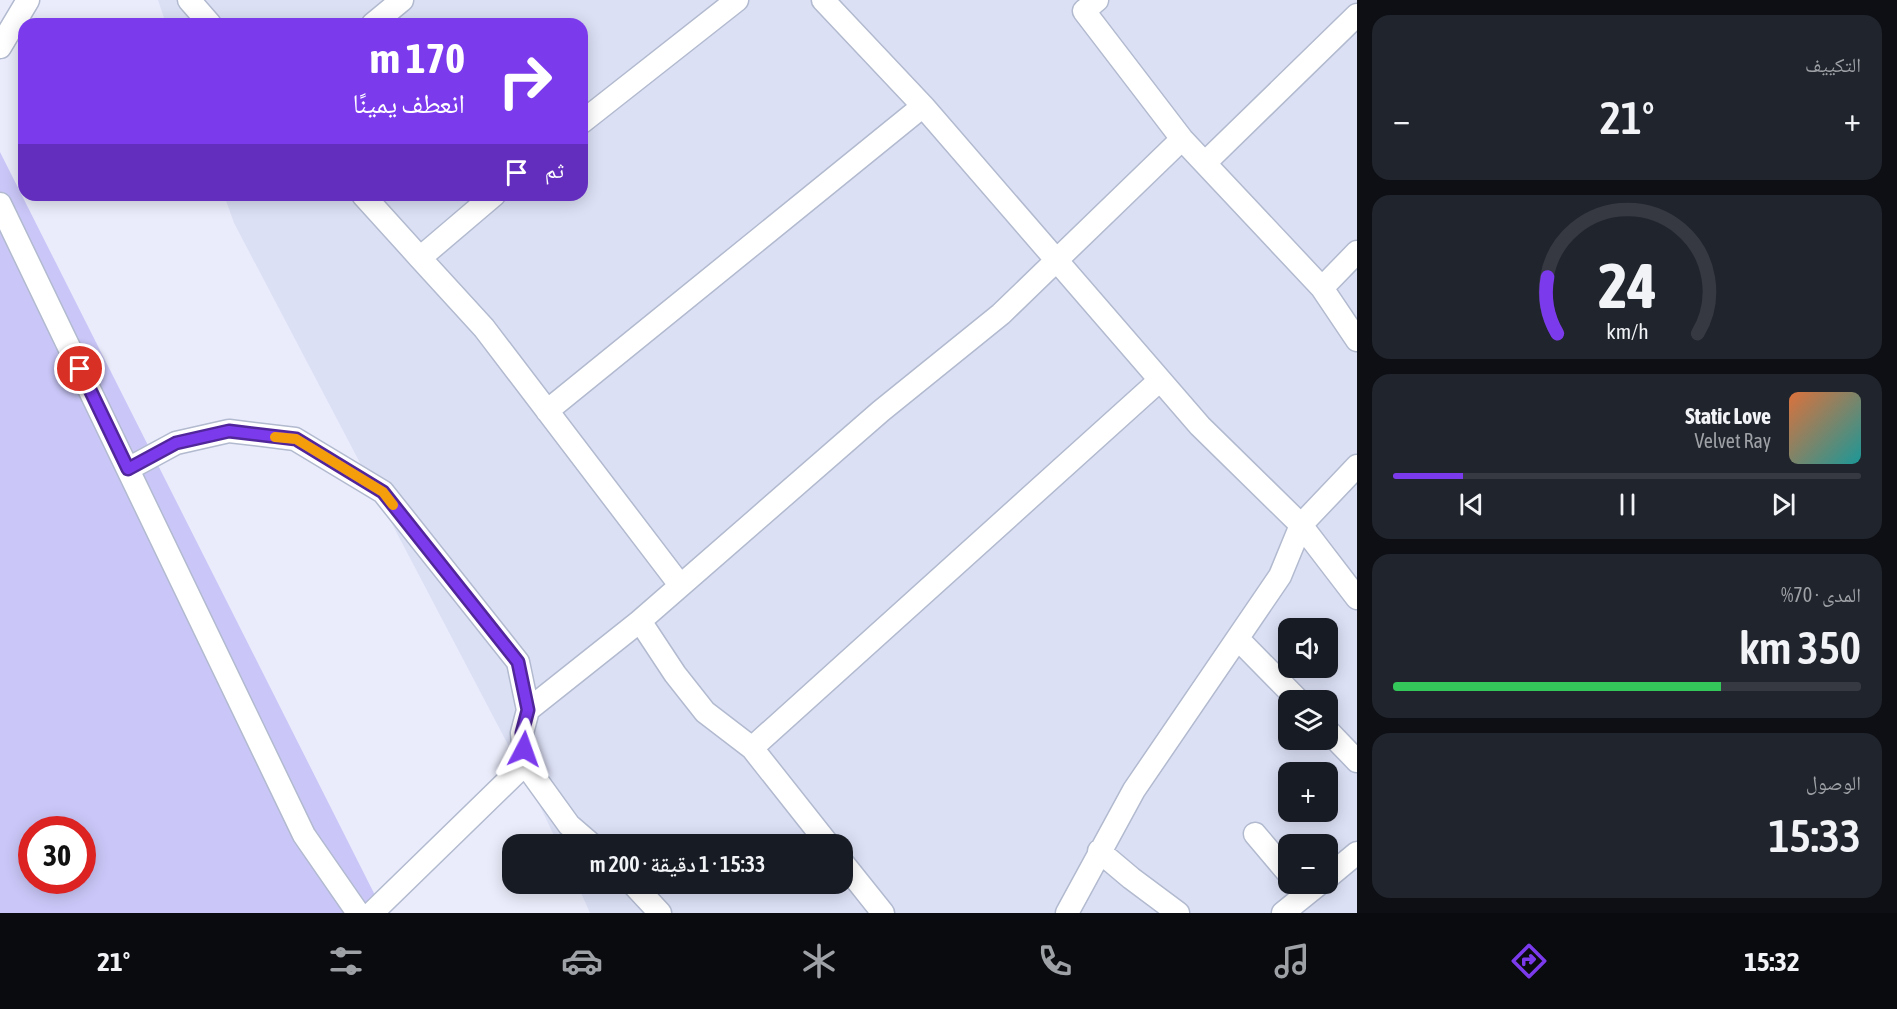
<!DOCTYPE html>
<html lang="ar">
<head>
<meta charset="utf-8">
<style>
  body { margin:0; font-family:"Asap Condensed","Noto Naskh Arabic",sans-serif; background:#20242c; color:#f1f3f6; direction:rtl; height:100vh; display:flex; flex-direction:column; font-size:22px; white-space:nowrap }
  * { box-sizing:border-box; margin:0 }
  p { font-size:20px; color:#9ea1a6 }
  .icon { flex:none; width:33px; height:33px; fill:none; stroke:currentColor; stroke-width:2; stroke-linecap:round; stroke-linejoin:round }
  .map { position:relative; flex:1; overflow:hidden; direction:ltr }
  .panel { display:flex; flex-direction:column; gap:15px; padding:15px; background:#0d0f14; width:540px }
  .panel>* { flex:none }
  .guide { position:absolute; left:18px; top:18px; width:570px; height:183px; border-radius:18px; box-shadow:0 3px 15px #0003; direction:rtl; background:#7c3aed; color:#fff; overflow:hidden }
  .buttons { position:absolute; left:1278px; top:618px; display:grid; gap:12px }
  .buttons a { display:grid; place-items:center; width:60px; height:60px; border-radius:12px; background:#171b24; box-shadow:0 3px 15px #0003; font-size:30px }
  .speed { position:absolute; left:18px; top:816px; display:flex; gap:12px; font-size:30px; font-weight:700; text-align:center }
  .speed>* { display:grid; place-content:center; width:78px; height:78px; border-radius:50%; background:#171b24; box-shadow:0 3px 15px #0003; line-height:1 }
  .speed .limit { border:9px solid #d22; background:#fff; color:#111 }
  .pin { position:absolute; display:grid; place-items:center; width:51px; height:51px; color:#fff; margin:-26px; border:3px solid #fff; border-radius:50%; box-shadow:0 2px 6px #0007 }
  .me { position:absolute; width:66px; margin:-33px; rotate:4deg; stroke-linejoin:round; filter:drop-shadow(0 0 4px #0008) }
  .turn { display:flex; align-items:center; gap:21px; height:126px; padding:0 24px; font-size:27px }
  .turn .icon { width:78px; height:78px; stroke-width:2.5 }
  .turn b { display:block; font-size:42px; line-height:51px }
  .then { display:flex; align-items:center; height:57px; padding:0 24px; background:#0003; gap:12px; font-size:22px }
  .big { font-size:45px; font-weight:600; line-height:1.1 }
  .panel .tile { flex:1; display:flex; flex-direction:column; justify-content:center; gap:9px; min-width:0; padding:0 21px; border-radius:18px; background:#20242c }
  .panel .dial { align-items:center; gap:0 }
  .dial svg { height:156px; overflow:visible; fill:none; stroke:#363941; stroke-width:7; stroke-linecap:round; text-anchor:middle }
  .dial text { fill:#f1f3f6; stroke:none }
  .song { display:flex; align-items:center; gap:18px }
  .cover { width:72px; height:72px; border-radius:9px; background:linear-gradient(135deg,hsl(20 70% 55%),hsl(180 70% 35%)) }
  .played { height:6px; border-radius:3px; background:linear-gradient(90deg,#7c3aed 15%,#363941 15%) }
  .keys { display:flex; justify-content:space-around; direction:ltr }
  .heat { display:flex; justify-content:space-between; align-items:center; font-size:33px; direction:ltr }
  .charge { height:9px; border-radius:4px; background:linear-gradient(90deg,#34c759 70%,#363941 0) }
  .trip { position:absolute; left:502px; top:834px; width:351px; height:60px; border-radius:18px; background:#171b24; box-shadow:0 3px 15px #0003; font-weight:600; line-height:60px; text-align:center; direction:rtl }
  .menu { display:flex; height:96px; justify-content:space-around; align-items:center; background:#090b0e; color:#9ea1a6 }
  .menu .icon { width:42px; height:42px }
  .menu .current { color:#7c3aed }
  .menu b { font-size:27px; color:#f1f3f6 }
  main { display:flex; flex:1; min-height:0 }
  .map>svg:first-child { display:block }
  .residential { fill:#dce0f5; fill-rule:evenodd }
  .sand { fill:#cac7f8; fill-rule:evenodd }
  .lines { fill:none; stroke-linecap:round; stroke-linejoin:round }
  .minor-casing { stroke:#b2bacf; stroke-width:25 }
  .minor { stroke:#fff; stroke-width:22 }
  .route-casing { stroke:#51269a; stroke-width:15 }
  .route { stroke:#7c3aed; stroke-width:10 }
  .slow { stroke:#f59e0b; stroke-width:10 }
</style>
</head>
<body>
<main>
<section class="panel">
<div class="tile"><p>التكييف</p>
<div class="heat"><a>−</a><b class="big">21°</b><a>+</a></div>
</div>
<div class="tile dial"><svg viewBox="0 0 100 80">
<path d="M14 69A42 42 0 1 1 86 69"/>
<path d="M14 69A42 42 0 0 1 9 40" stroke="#7c3aed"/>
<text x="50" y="56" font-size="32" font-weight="700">24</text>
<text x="50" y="72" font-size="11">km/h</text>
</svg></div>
<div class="tile">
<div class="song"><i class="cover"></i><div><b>Static Love</b><p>Velvet Ray</p></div></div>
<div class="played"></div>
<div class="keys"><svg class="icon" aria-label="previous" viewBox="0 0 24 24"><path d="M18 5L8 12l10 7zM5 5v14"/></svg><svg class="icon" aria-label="pause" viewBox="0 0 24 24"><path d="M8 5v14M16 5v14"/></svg><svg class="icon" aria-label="next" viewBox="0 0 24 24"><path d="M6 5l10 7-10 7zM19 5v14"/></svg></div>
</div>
<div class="tile"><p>المدى · 70%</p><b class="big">350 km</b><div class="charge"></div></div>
<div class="tile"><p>الوصول</p><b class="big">15:33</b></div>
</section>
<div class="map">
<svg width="1357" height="913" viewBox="0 0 1357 913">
  <rect width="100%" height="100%" fill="#eaecfb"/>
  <path class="residential" d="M 158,0 L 1357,0 L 1357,913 L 590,913 L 577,884 L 843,884 L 843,844 L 558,844 L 537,800 L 234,223 L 224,195 L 582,195 L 582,24 L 166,24 ZM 1288,628 L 1328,628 L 1328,668 L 1288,668 ZM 1288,700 L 1328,700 L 1328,740 L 1288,740 ZM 1288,772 L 1328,772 L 1328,812 L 1288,812 ZM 1288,844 L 1328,844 L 1328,884 L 1288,884 Z"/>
  <path class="sand" d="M 0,152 L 384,913 L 0,913 ZM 32,830 L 82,830 L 82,880 L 32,880 Z"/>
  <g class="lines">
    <defs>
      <path id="minor" d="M 189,0 L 210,24
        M 823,0 L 923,106 L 1200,426 L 1301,525 L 1357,598
        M 1097,0 L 1084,11 L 1182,139 L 1322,288 L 1357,340
        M 373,24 L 402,0
        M 0,47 L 28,0
        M 582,122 L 737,0
        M 1205,163 L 1357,15
        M 363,195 L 420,258
        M 494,195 L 420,258 L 484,328 L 680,585
        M 0,204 L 304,835 L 358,913
        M 1322,288 L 1357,252
        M 547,411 L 923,106
        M 128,469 L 176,443 L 229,431 L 295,439 L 383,492 L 518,662 L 528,710 L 522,733 L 525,764 L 569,825 L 591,844
        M 1238,639 L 1298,700
        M 528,710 L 640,621
        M 1328,731 L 1357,761
        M 752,748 L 1160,380
        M 1255,834 L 1288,873
        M 828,844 L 752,748 L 705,712 L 675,674 L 640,621 L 881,411 L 1001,314 L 1182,139
        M 1099,851 L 1131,878 L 1178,913
        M 843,863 L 883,913
        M 1328,877 L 1357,853
        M 633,884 L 660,913
        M 372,913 L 525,764
        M 1067,913 L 1134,790 L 1280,576 L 1301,525 L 1357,466
        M 1283,913 L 1319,884"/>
    </defs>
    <use href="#minor" class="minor-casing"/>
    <use href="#minor" class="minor"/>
  </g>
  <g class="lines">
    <defs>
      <path id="route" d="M 80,369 L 128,469 L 176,443 L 229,431 L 296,439 L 383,492 L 518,662 L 528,710 L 522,733 L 524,749"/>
    </defs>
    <use href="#route" class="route-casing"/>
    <use href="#route" class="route"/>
    <path class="slow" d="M 275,437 L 296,439 L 383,492 L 393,505"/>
  </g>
</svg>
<div class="buttons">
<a><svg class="icon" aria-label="sound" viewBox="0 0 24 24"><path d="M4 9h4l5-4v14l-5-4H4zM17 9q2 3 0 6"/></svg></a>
<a><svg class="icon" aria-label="layers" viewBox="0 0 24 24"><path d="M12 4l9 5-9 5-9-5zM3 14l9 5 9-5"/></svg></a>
<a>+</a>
<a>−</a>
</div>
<div class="speed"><div class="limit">30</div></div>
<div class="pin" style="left:80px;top:369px;background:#d93025"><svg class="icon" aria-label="arrive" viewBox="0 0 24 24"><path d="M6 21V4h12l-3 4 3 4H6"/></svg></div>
<svg class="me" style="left:524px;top:749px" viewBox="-20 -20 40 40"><path d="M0-17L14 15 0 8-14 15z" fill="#7c3aed" stroke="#fff" stroke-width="4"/></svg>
<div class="trip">15:33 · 1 دقيقة · 200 m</div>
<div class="guide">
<div class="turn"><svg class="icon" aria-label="right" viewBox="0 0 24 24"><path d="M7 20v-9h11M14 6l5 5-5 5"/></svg><div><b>170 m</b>انعطف يمينًا</div></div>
<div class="then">ثم<svg class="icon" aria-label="arrive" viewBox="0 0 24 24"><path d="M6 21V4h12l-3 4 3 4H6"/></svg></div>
</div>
</div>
</main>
<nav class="menu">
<b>15:32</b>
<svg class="icon current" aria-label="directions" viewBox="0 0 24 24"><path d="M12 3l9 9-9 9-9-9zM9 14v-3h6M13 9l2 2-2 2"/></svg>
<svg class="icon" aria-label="music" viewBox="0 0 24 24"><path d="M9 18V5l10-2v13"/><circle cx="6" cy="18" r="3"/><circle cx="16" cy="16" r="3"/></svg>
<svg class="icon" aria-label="phone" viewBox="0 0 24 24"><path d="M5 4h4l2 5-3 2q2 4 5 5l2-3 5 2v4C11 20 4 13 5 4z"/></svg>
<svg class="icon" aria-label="climate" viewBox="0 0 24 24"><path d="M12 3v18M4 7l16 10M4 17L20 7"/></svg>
<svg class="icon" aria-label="car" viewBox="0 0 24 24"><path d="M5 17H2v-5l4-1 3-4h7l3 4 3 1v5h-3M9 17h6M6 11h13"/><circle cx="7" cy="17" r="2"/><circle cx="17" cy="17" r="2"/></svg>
<svg class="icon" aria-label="filters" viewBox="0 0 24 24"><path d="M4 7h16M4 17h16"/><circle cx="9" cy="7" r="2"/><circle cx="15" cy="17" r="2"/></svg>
<b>21°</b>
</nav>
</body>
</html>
